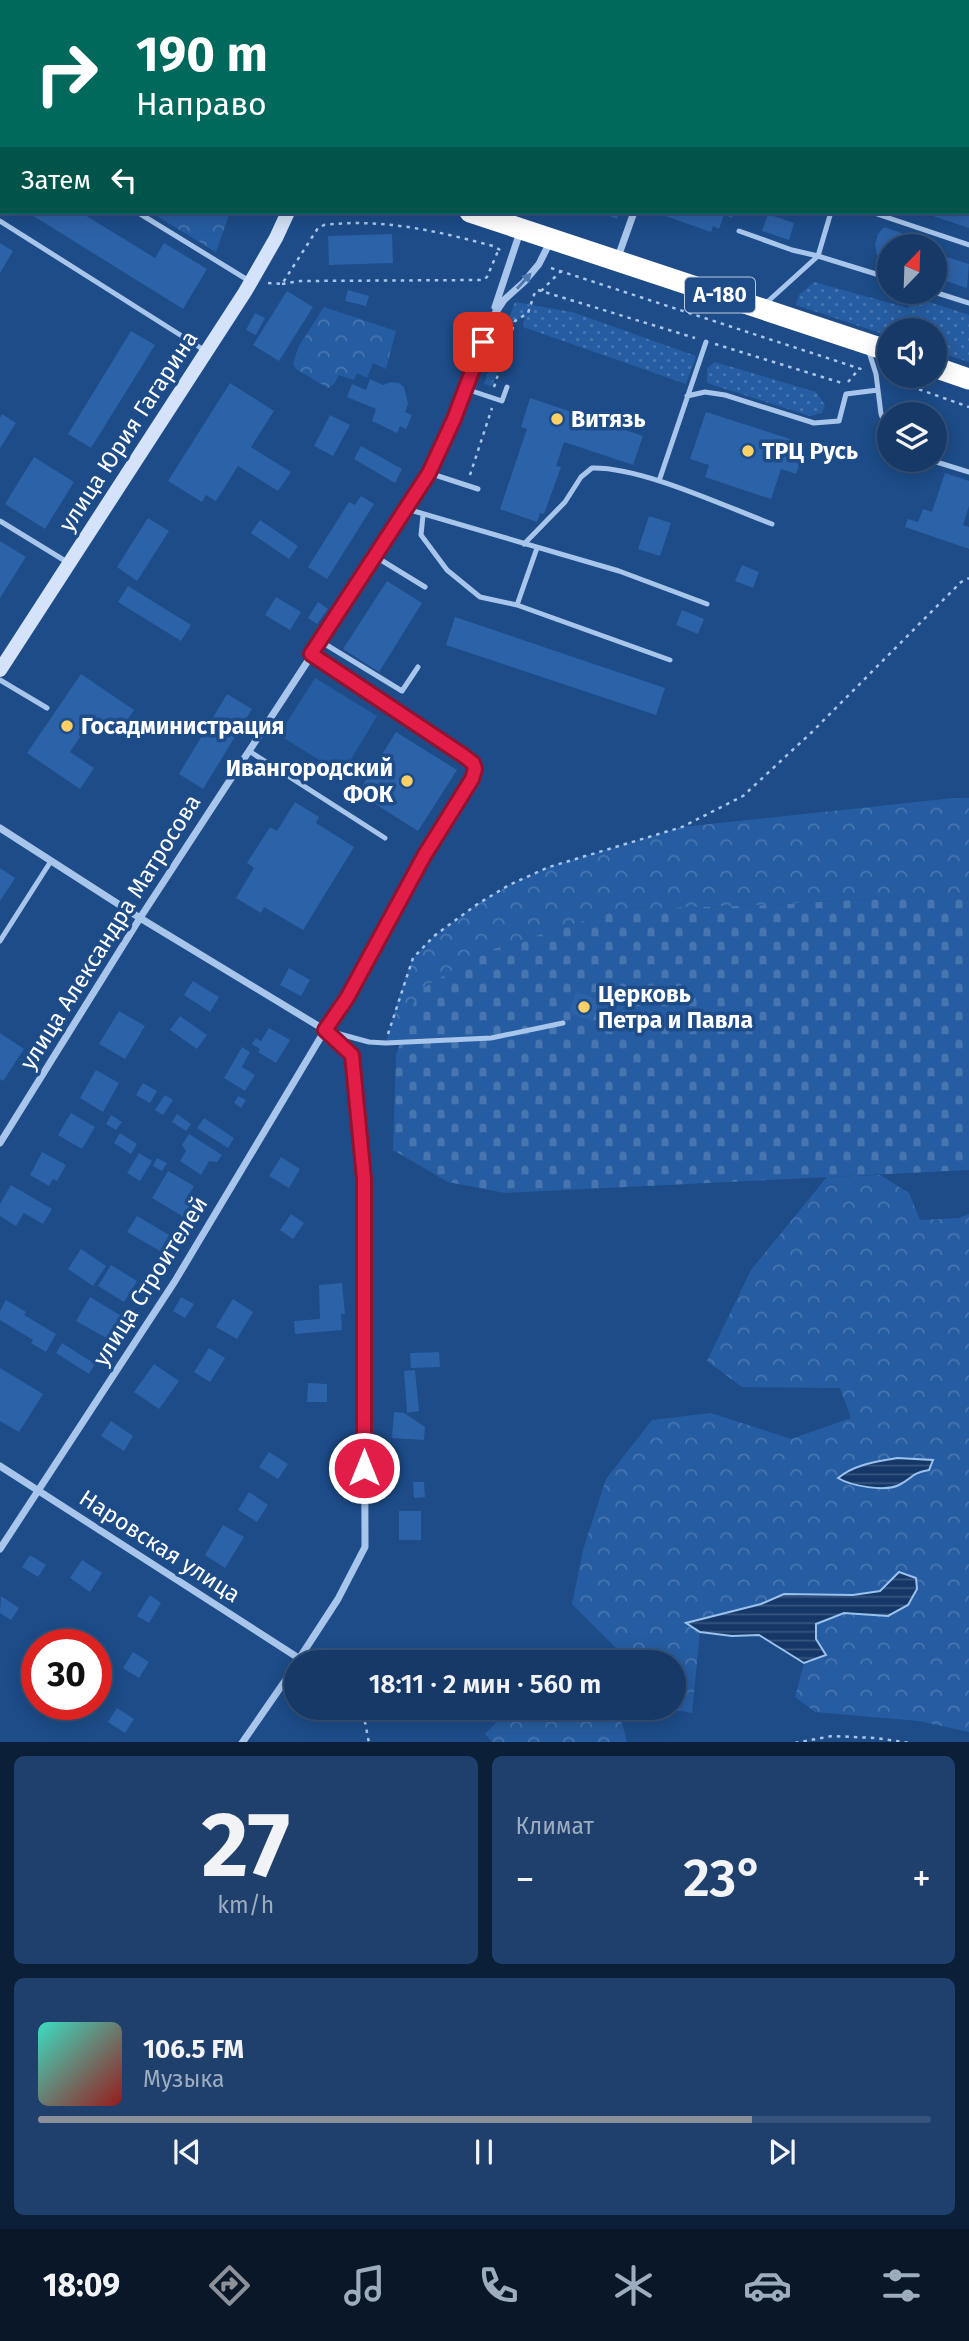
<!DOCTYPE html>
<html lang="ru">
<head>
<meta charset="utf-8">
<style>
  body { margin:0; font-family:"Fira Sans",sans-serif; background:#1f406d; color:#f1f3f6; height:100vh; display:flex; flex-direction:column; font-size:26px; white-space:nowrap }
  * { box-sizing:border-box; margin:0 }
  p { font-size:23px; color:#9eacc0 }
  .icon { flex:none; width:38px; height:38px; fill:none; stroke:currentColor; stroke-width:2; stroke-linecap:round; stroke-linejoin:round }
  .map { position:relative; height:1742px; overflow:hidden }
  .details { display:flex; flex-direction:column; gap:14px; padding:14px; background:#0c1f39; flex:1 }
  .details>* { flex:none }
  .banner { position:absolute; left:0px; top:0px; width:970px; height:214px; box-shadow:0 4px 18px #0003,0 0 0 2px #35537b; background:#00695c; color:#fff; overflow:hidden }
  .needle { width:46px; rotate:23deg }
  .tools { position:absolute; left:877px; top:234px; display:grid; gap:14px }
  .tools a { display:grid; place-items:center; width:70px; height:70px; border-radius:50%; background:#163967; box-shadow:0 4px 18px #0003,0 0 0 2px #35537b; font-size:35px }
  .speed { position:absolute; left:21px; top:1629px; display:flex; gap:14px; font-size:35px; font-weight:700; text-align:center }
  .speed>* { display:grid; place-content:center; width:91px; height:91px; border-radius:50%; background:#163967; box-shadow:0 4px 18px #0003,0 0 0 2px #35537b; line-height:1 }
  .speed .limit { border:10px solid #d22; background:#fff; color:#111 }
  .pin { position:absolute; display:grid; place-items:center; width:60px; height:60px; color:#fff; margin:-30px; border-radius:14px; box-shadow:0 4px 10px #0006 }
  .me { position:absolute; width:77px; margin:-38px; rotate:0deg; stroke-linejoin:round; filter:drop-shadow(0 0 5px #0008) }
  .turn { display:flex; align-items:center; gap:24px; height:147px; padding:0 21px; font-size:32px }
  .turn .icon { width:91px; height:91px; stroke-width:2.5 }
  .turn b { display:block; font-size:49px; line-height:60px }
  .then { display:flex; align-items:center; height:66px; padding:0 21px; background:#0003; gap:14px; font-size:26px }
  .big { font-size:52px; font-weight:600; line-height:1.1 }
  .details .card { flex:1; display:flex; flex-direction:column; justify-content:center; gap:10px; min-width:0; padding:0 24px; border-radius:10px; background:#1f406d }
  .details .dial { align-items:center; gap:0 }
  .dial b { font-size:91px; line-height:1 }
  .song { display:flex; align-items:center; gap:21px }
  .cover { width:84px; height:84px; border-radius:10px; background:linear-gradient(135deg,hsl(170 70% 55%),hsl(0 70% 35%)) }
  .played { height:7px; border-radius:4px; background:linear-gradient(90deg,#8c9099 80%,#35537b 80%) }
  .keys { display:flex; justify-content:space-around; direction:ltr }
  .heat { display:flex; justify-content:space-between; align-items:center; font-size:38px; direction:ltr }
  .details .tiles { flex:1; display:grid; gap:14px; grid-template-columns:1fr 1fr }
  .card:last-child { grid-column:span 2 }
  .trip { position:absolute; left:284px; top:1650px; width:402px; height:70px; border-radius:35px; background:#163967; box-shadow:0 4px 18px #0003,0 0 0 2px #35537b; font-weight:600; line-height:70px; text-align:center }
  .tab-bar { display:flex; height:112px; justify-content:space-around; align-items:center; background:#091729; color:#9eacc0 }
  .tab-bar .icon { width:49px; height:49px }
  .tab-bar .selected { color:#8c9099 }
  .tab-bar b { font-size:32px; color:#f1f3f6 }
  .map>svg:first-child { display:block }
  .grass { fill:url(#grass-dots) }
  .forest { fill:url(#forest-crowns) }
  .cemetery { fill:url(#cemetery-stones) }
  .garden { fill:#265da2 }
  .water { fill:url(#water-rules); stroke:#9bc1ed; stroke-width:2 }
  .building { fill:#2c62a7 }
  .lines { fill:none; stroke-linecap:round; stroke-linejoin:round }
  .path { stroke:#a8c6ec; stroke-width:2.5; stroke-dasharray:3.5 5; stroke-linecap:butt }
  .lane { stroke:#a8c6ec; stroke-width:5 }
  .street { stroke:#a8c6ec; stroke-width:7 }
  .secondary { stroke:#d4e3f9; stroke-width:14 }
  .highway { stroke:#fff; stroke-width:21 }
  .oneway { fill:#4e77ac }
  .route-casing { stroke:#92132f; stroke-width:18 }
  .route { stroke:#e11d48; stroke-width:12 }
  .poi-dot { fill:#fbd166; stroke:#1d4c89; stroke-width:2.5 }
  .labels { text-anchor:middle; stroke-width:7; stroke-linejoin:round; paint-order:stroke }
  .shield { fill:#1d4c89; stroke:#bbc9dc; stroke-width:2 }
  .shield-label { font-size:21px; font-weight:bold; fill:#fff }
  .poi-label { font-size:23px; font-weight:bold; fill:#fff; stroke:#1d4c89; text-anchor:start }
  .street-label { font-size:23px; fill:#fff; stroke:#1d4c89 }
</style>
</head>
<body>
<div class="map">
<svg width="969" height="1743" viewBox="0 0 969 1743">
  <defs>
    <pattern id="grass-dots" width="8" height="8" patternUnits="userSpaceOnUse" patternTransform="scale(1.75)"><rect width="8" height="8" fill="#265da2"/><path d="M2 2h.1M6 6h.1" fill="none" stroke="#4775b0" stroke-width="1.8" stroke-linecap="round"/></pattern>
    <pattern id="forest-crowns" width="20" height="18" patternUnits="userSpaceOnUse" patternTransform="scale(1.75)"><rect width="20" height="18" fill="#265da2"/><path d="M2 6a3 3 0 1 1 6 0M12 15a3 3 0 1 1 6 0" fill="none" stroke="#4775b0"/></pattern>
    <pattern id="cemetery-stones" width="16" height="16" patternUnits="userSpaceOnUse" patternTransform="scale(1.75)"><rect width="16" height="16" fill="#265da2"/><path d="M2 7V4a2 2 0 0 1 4 0v3zM10 15v-3a2 2 0 0 1 4 0v3z" fill="#4775b0"/></pattern>
    <pattern id="water-rules" width="6" height="5" patternUnits="userSpaceOnUse" patternTransform="scale(1.75)"><rect width="6" height="5" fill="#143768"/><path d="M0 2.5h6" fill="none" stroke="#37557f"/></pattern>
  </defs>
  <rect width="100%" height="100%" fill="#1d4c89"/>
  <path class="grass" d="M 814,282 L 908,308 L 914,297 L 969,315 L 969,362 L 935,351 L 934,331 L 889,331 L 889,336 L 796,305 L 799,295 Z
    M 515,302 L 572,312 L 696,356 L 686,384 L 523,327 L 525,315 L 514,322 L 492,386 L 484,384 Z
    M 715,362 L 816,392 L 825,405 L 822,413 L 810,416 L 707,383 L 707,368 Z"/>
  <path class="forest" d="M 150,212 L 230,212 L 216,252 Z
    M 324,307 L 396,331 L 386,369 L 373,363 L 367,378 L 357,373 L 354,380 L 339,375 L 334,384 L 328,388 L 296,369 L 293,363 L 299,346 Z
    M 954,798 L 969,798 L 969,893 L 770,905 L 622,909 L 484,952 L 418,991 L 401,1043 L 386,1043 L 402,986 L 413,958 L 434,936 L 476,905 L 509,885 L 549,867 L 682,827 Z
    M 880,1175 L 909,1193 L 920,1220 L 959,1218 L 969,1214 L 969,1732 L 919,1721 L 815,1712 L 795,1697 L 804,1663 L 826,1655 L 816,1639 L 815,1624 L 843,1613 L 888,1616 L 916,1578 L 899,1572 L 880,1590 L 853,1595 L 784,1594 L 761,1604 L 687,1624 L 700,1632 L 692,1713 L 666,1708 L 674,1708 L 674,1662 L 625,1662 L 616,1648 L 572,1604 L 583,1550 L 606,1479 L 652,1420 L 711,1413 L 791,1439 L 851,1418 L 840,1388 L 742,1387 L 707,1361 L 751,1270 L 827,1177 Z
    M 510,1708 L 610,1708 L 620,1716 L 627,1742 L 492,1742 L 485,1734 Z"/>
  <path class="cemetery" d="M 969,893 L 969,1170 L 505,1193 L 448,1182 L 393,1150 L 396,1055 L 418,991 L 484,952 L 622,909 L 770,905 Z"/>
  <path class="garden" d="M 315,678 L 377,716 L 342,774 L 279,735 Z"/>
  <path class="water" d="M 897,1458 L 933,1460 L 929,1470 C 911,1473 913,1478 899,1485 C 885,1492 851,1486 838,1478 C 855,1464 876,1462 897,1458 Z
    M 899,1572 L 916,1578 L 917,1589 L 908,1605 L 888,1616 L 844,1613 L 816,1624 L 816,1639 L 826,1655 L 804,1663 L 759,1635 L 732,1636 L 700,1632 L 686,1623 L 761,1604 L 784,1594 L 853,1595 L 880,1591 Z"/>
  <path class="building" d="M 27,212 L 80,212 L 155,258 L 164,243 L 207,269 L 183,309 Z
    M 599,212 L 619,212 L 617,219 Z
    M 654,212 L 734,212 L 732,218 L 724,215 L 719,229 L 713,226 L 711,232 Z
    M 921,212 L 969,212 L 969,228 Z
    M 768,214 L 794,223 L 789,240 L 762,231 Z
    M 884,227 L 922,240 L 920,247 L 889,247 L 889,259 L 877,255 L 875,245 L 878,234 Z
    M 392,234 L 393,263 L 329,265 L 328,236 Z
    M 0,243 L 13,251 L 0,273 Z
    M 934,253 L 969,264 L 967,288 L 934,277 Z
    M 348,290 L 369,296 L 366,306 L 345,301 Z
    M 287,291 L 313,307 L 279,361 L 253,345 Z
    M 255,313 L 265,318 L 256,335 L 246,330 Z
    M 131,331 L 155,345 L 91,448 L 68,434 Z
    M 370,379 L 383,385 L 391,382 L 399,383 L 404,387 L 408,404 L 405,412 L 412,415 L 406,429 L 400,426 L 397,433 L 372,421 L 376,409 L 347,397 L 352,384 L 366,390 Z
    M 230,383 L 274,411 L 251,447 L 291,472 L 278,491 L 238,466 L 216,501 L 206,495 L 202,502 L 168,481 Z
    M 530,398 L 643,436 L 633,465 L 564,442 L 556,466 L 561,467 L 544,514 L 540,513 L 537,522 L 500,509 L 527,429 L 521,427 Z
    M 706,412 L 806,444 L 796,474 L 781,469 L 771,499 L 705,477 L 709,465 L 690,459 Z
    M 2,414 L 16,423 L 0,448 L 0,418 Z
    M 330,415 L 350,425 L 333,456 L 314,446 Z
    M 361,446 L 402,469 L 395,483 L 354,459 Z
    M 34,457 L 74,482 L 45,529 L 5,504 Z
    M 945,473 L 969,481 L 969,506 L 963,525 L 969,527 L 969,549 L 905,527 L 908,519 L 918,522 L 923,509 L 932,512 Z
    M 361,496 L 374,504 L 327,579 L 308,567 L 349,502 L 355,505 Z
    M 649,516 L 671,523 L 660,556 L 638,549 Z
    M 148,518 L 169,531 L 137,581 L 117,567 Z
    M 260,520 L 298,546 L 289,559 L 251,533 Z
    M 0,541 L 26,557 L 0,598 Z
    M 742,565 L 759,572 L 753,588 L 735,581 Z
    M 387,581 L 422,603 L 379,672 L 343,649 Z
    M 128,586 L 191,625 L 181,641 L 118,602 Z
    M 276,597 L 301,612 L 290,630 L 265,615 Z
    M 318,602 L 328,609 L 317,624 L 308,618 Z
    M 682,610 L 704,619 L 698,634 L 676,625 Z
    M 455,617 L 665,688 L 656,715 L 446,645 Z
    M 81,674 L 134,710 L 117,734 L 93,718 L 70,752 L 94,768 L 80,789 L 27,753 Z
    M 227,694 L 252,709 L 203,789 L 179,774 Z
    M 396,732 L 457,770 L 418,831 L 358,793 Z
    M 295,802 L 319,817 L 316,823 L 354,847 L 303,930 L 264,907 L 261,913 L 236,898 L 254,868 L 247,863 L 270,827 L 277,831 Z
    M 0,868 L 15,878 L 0,901 Z
    M 289,968 L 310,980 L 301,996 L 280,985 Z
    M 193,981 L 219,997 L 210,1012 L 184,995 Z
    M 576,992 L 600,1000 L 593,1021 L 569,1013 Z
    M 119,1011 L 145,1026 L 125,1059 L 99,1044 Z
    M 180,1016 L 207,1035 L 197,1049 L 170,1030 Z
    M 269,1028 L 290,1040 L 276,1063 L 258,1052 L 260,1049 L 252,1044 L 256,1038 L 261,1041 Z
    M 0,1033 L 24,1049 L 3,1081 L 0,1079 Z
    M 242,1047 L 250,1052 L 242,1067 L 255,1075 L 245,1091 L 224,1078 Z
    M 96,1070 L 119,1083 L 103,1112 L 80,1098 Z
    M 143,1083 L 157,1091 L 150,1103 L 136,1095 Z
    M 165,1095 L 173,1100 L 163,1115 L 155,1110 Z
    M 238,1096 L 246,1100 L 241,1108 L 234,1103 Z
    M 71,1113 L 95,1127 L 82,1149 L 58,1135 Z
    M 177,1114 L 191,1124 L 186,1131 L 172,1122 Z
    M 111,1115 L 122,1122 L 116,1130 L 106,1124 Z
    M 204,1118 L 234,1138 L 228,1148 L 197,1128 Z
    M 120,1133 L 137,1144 L 131,1154 L 114,1143 Z
    M 189,1134 L 222,1155 L 217,1162 L 209,1161 L 201,1175 L 180,1161 L 186,1151 L 182,1145 Z
    M 42,1152 L 66,1165 L 57,1181 L 53,1179 L 49,1186 L 30,1175 Z
    M 139,1153 L 152,1161 L 140,1181 L 127,1173 Z
    M 281,1157 L 300,1169 L 289,1188 L 269,1176 Z
    M 157,1158 L 167,1163 L 162,1171 L 153,1166 Z
    M 168,1171 L 194,1186 L 187,1198 L 192,1201 L 184,1217 L 152,1198 Z
    M 11,1185 L 52,1209 L 43,1224 L 24,1213 L 16,1226 L 0,1216 L 0,1204 Z
    M 291,1214 L 304,1223 L 293,1239 L 280,1230 Z
    M 137,1216 L 169,1235 L 160,1251 L 127,1232 Z
    M 81,1249 L 106,1266 L 93,1286 L 68,1269 Z
    M 111,1265 L 137,1281 L 124,1302 L 98,1286 Z
    M 342,1283 L 345,1314 L 341,1314 L 342,1330 L 295,1334 L 294,1321 L 320,1319 L 319,1285 Z
    M 90,1297 L 123,1317 L 110,1340 L 76,1321 Z
    M 181,1297 L 194,1304 L 185,1318 L 173,1311 Z
    M 233,1299 L 253,1312 L 237,1339 L 216,1327 Z
    M 6,1300 L 26,1312 L 24,1315 L 56,1334 L 46,1352 L 31,1343 L 33,1340 L 0,1320 L 0,1311 Z
    M 62,1343 L 95,1364 L 89,1374 L 56,1353 Z
    M 209,1348 L 225,1358 L 210,1382 L 194,1372 Z
    M 439,1352 L 440,1367 L 411,1368 L 410,1353 Z
    M 154,1364 L 179,1381 L 159,1409 L 134,1392 Z
    M 0,1368 L 43,1394 L 19,1432 L 0,1421 Z
    M 415,1370 L 419,1411 L 407,1413 L 404,1371 Z
    M 308,1383 L 327,1384 L 327,1402 L 307,1402 Z
    M 394,1412 L 404,1413 L 425,1427 L 424,1440 L 392,1438 Z
    M 111,1421 L 133,1436 L 124,1451 L 101,1436 Z
    M 269,1452 L 288,1464 L 278,1479 L 259,1467 Z
    M 413,1482 L 424,1482 L 425,1497 L 414,1498 Z
    M 249,1492 L 268,1505 L 257,1522 L 238,1510 Z
    M 399,1511 L 421,1511 L 421,1540 L 399,1540 Z
    M 223,1525 L 244,1537 L 225,1568 L 205,1555 Z
    M 30,1555 L 46,1565 L 38,1577 L 22,1567 Z
    M 82,1560 L 102,1573 L 90,1592 L 70,1578 Z
    M 150,1595 L 161,1603 L 149,1623 L 137,1616 Z
    M 1,1596 L 19,1608 L 11,1620 L 0,1613 Z
    M 133,1652 L 149,1662 L 139,1678 L 123,1668 Z
    M 117,1708 L 134,1719 L 125,1733 L 108,1722 Z"/>
  <g class="lines">
    <path class="path" d="M 0,104 L 2,103
      M 0,125 L 2,126
      M 551,268 L 864,370
      M 268,283 L 282,284 L 318,228 L 324,225 C 382,218 437,231 493,246 L 502,251
      M 282,284 L 300,281 L 483,280 L 487,277 L 498,251
      M 538,290 L 695,338
      M 541,291 L 561,271
      M 715,344 L 842,383
      M 887,378 L 969,407
      M 848,382 L 859,369
      M 494,387 L 515,321 L 528,313 L 536,289
      M 470,475 L 492,408
      M 388,1034 L 413,958 L 434,936 L 476,905 L 509,885 L 549,867 L 682,827 L 743,796 L 812,732 L 961,582 L 969,578
      M 355,1708 L 364,1717 L 369,1743
      M 795,1743 L 832,1736 L 876,1738 L 910,1743"/>
    <path class="lane" d="M 68,2 L 68,0
      M 785,2 L 786,0
      M 968,29 L 969,25
      M 968,164 L 969,165
      M 137,212 L 251,282
      M 871,212 L 969,245
      M 0,221 L 204,350
      M 739,231 L 792,250 L 818,256 L 831,212
      M 934,292 L 969,303
      M 765,304 L 818,256 L 889,278
      M 868,349 L 876,374 L 881,414 L 889,436
      M 466,389 L 502,401 L 507,387
      M 687,396 L 705,392 L 725,395 L 814,423 L 839,421 L 846,394 L 878,390
      M 930,460 L 969,472
      M 429,473 L 478,489
      M 659,481 L 706,342
      M 407,509 L 619,571 L 707,604
      M 423,515 L 421,535 L 447,570 L 480,597 L 517,605 L 670,660
      M 0,521 L 67,562
      M 524,544 L 565,502 L 581,477 L 592,468 C 642,467 724,506 772,524
      M 376,557 L 425,587
      M 517,605 L 537,548
      M 320,641 L 402,691 L 418,667
      M 311,654 L 464,756 L 473,763 L 475,769 L 472,779 C 441,828 411,877 383,927 C 364,963 348,997 325,1030 L 369,1042 L 386,1043 L 491,1038 L 563,1023
      M 0,680 L 47,708
      M 249,751 L 385,838
      M 0,941 L 51,861"/>
    <path class="street" d="M 569,0 L 574,2
      M 706,2 L 707,0
      M 618,257 L 634,212
      M 495,307 L 520,232
      M 0,828 L 140,918 L 325,1030 L 352,1055 L 364,1179 L 365,1547 L 338,1599 L 297,1662
      M 0,1143 L 140,918 L 407,509 L 429,473 L 454,419 L 492,318 L 504,300 L 524,282 L 539,264 L 550,242
      M 0,1466 L 300,1659
      M 0,1549 L 175,1281 L 325,1030
      M 242,1743 L 296,1665"/>
    <path class="secondary" d="M 338,2 L 339,0
      M 0,670 L 245,292 L 276,238 L 288,212"/>
    <path class="highway" d="M 0,48 L 2,48
      M 470,212 L 889,351
      M 934,367 L 969,379"/>
  </g>
  <defs><path id="oneway-solid" d="M-6-.8H1V-3.2L6.5 0L1 3.2V.8H-6Z" transform="scale(1.75)"/></defs>
  <use class="oneway" href="#oneway-solid" transform="translate(524 281) rotate(-48)"/>
  <g class="lines">
    <defs>
      <path id="route" d="M 364,1468 L 364,1179 L 352,1055 L 325,1030 L 347,998 L 424,856 L 472,779 L 475,769 L 473,763 L 464,756 L 311,654 L 429,473 L 454,419 L 483,342"/>
    </defs>
    <use href="#route" class="route-casing"/>
    <use href="#route" class="route"/>
  </g>
  <g class="poi-dot">
    <circle cx="557" cy="419" r="7"/>
    <circle cx="748" cy="451" r="7"/>
    <circle cx="67" cy="726" r="7"/>
    <circle cx="407" cy="781" r="7"/>
    <circle cx="584" cy="1007" r="7"/>
  </g>
  <g class="labels">
    <rect class="shield" x="685" y="277.5" width="70" height="35" rx="5"/>
    <g class="shield-label">
      <text x="720" y="302">А-180</text>
    </g>
    <g class="poi-label">
      <text x="571" y="427">Витязь</text>
      <text x="762" y="459">ТРЦ Русь</text>
      <text x="81" y="734">Госадминистрация</text>
      <text x="393" y="776" text-anchor="end">Ивангородский<tspan x="393" dy="26">ФОК</tspan></text>
      <text x="598" y="1002">Церковь<tspan x="598" dy="26">Петра и Павла</tspan></text>
    </g>
    <g class="street-label">
      <text transform="translate(128 431) rotate(-57)" y="8">улица Юрия Гагарина</text>
      <text transform="translate(110 932) rotate(-58)" y="8">улица Александра Матросова</text>
      <text transform="translate(150 1281) rotate(-58)" y="8">улица Строителей</text>
      <text transform="translate(160 1546) rotate(33)" y="8">Наровская улица</text>
    </g>
  </g>
</svg>
<div class="tools">
<a><svg class="needle" viewBox="-14 -14 28 28"><path d="M0-13l5 13h-10z" fill="#e53935"/><path d="M0 13l5-13h-10z" fill="#9eacc0"/></svg></a>
<a><svg class="icon" aria-label="sound" viewBox="0 0 24 24"><path d="M4 9h4l5-4v14l-5-4H4zM17 9q2 3 0 6"/></svg></a>
<a><svg class="icon" aria-label="layers" viewBox="0 0 24 24"><path d="M12 4l9 5-9 5-9-5zM3 14l9 5 9-5"/></svg></a>
</div>
<div class="speed"><div class="limit">30</div></div>
<div class="pin" style="left:483px;top:342px;background:#d93025"><svg class="icon" aria-label="arrive" viewBox="0 0 24 24"><path d="M6 21V4h12l-3 4 3 4H6"/></svg></div>
<svg class="me" style="left:364px;top:1468px" viewBox="-20 -20 40 40"><circle r="17" fill="#e11d48" stroke="#fff" stroke-width="3"/><path d="M0-11L8 9 0 5-8 9z" fill="#fff"/></svg>
<div class="trip">18:11 · 2 мин · 560 m</div>
<div class="banner">
<div class="turn"><svg class="icon" aria-label="right" viewBox="0 0 24 24"><path d="M7 20v-9h11M14 6l5 5-5 5"/></svg><div><b>190 m</b>Направо</div></div>
<div class="then">Затем<svg class="icon" aria-label="left" viewBox="0 0 24 24"><path d="M17 20v-9H6M10 6l-5 5 5 5"/></svg></div>
</div>
</div>
<section class="details">
<div class="tiles">
<div class="card dial"><b>27</b><p>km/h</p></div>
<div class="card"><p>Климат</p>
<div class="heat"><a>−</a><b class="big">23°</b><a>+</a></div>
</div>
<div class="card">
<div class="song"><i class="cover"></i><div><b>106.5 FM</b><p>Музыка</p></div></div>
<div class="played"></div>
<div class="keys"><svg class="icon" aria-label="previous" viewBox="0 0 24 24"><path d="M18 5L8 12l10 7zM5 5v14"/></svg><svg class="icon" aria-label="pause" viewBox="0 0 24 24"><path d="M8 5v14M16 5v14"/></svg><svg class="icon" aria-label="next" viewBox="0 0 24 24"><path d="M6 5l10 7-10 7zM19 5v14"/></svg></div>
</div>
</div>
</section>
<nav class="tab-bar">
<b>18:09</b>
<svg class="icon selected" aria-label="directions" viewBox="0 0 24 24"><path d="M12 3l9 9-9 9-9-9zM9 14v-3h6M13 9l2 2-2 2"/></svg>
<svg class="icon" aria-label="music" viewBox="0 0 24 24"><path d="M9 18V5l10-2v13"/><circle cx="6" cy="18" r="3"/><circle cx="16" cy="16" r="3"/></svg>
<svg class="icon" aria-label="phone" viewBox="0 0 24 24"><path d="M5 4h4l2 5-3 2q2 4 5 5l2-3 5 2v4C11 20 4 13 5 4z"/></svg>
<svg class="icon" aria-label="climate" viewBox="0 0 24 24"><path d="M12 3v18M4 7l16 10M4 17L20 7"/></svg>
<svg class="icon" aria-label="car" viewBox="0 0 24 24"><path d="M5 17H2v-5l4-1 3-4h7l3 4 3 1v5h-3M9 17h6M6 11h13"/><circle cx="7" cy="17" r="2"/><circle cx="17" cy="17" r="2"/></svg>
<svg class="icon" aria-label="filters" viewBox="0 0 24 24"><path d="M4 7h16M4 17h16"/><circle cx="9" cy="7" r="2"/><circle cx="15" cy="17" r="2"/></svg>
</nav>
</body>
</html>
